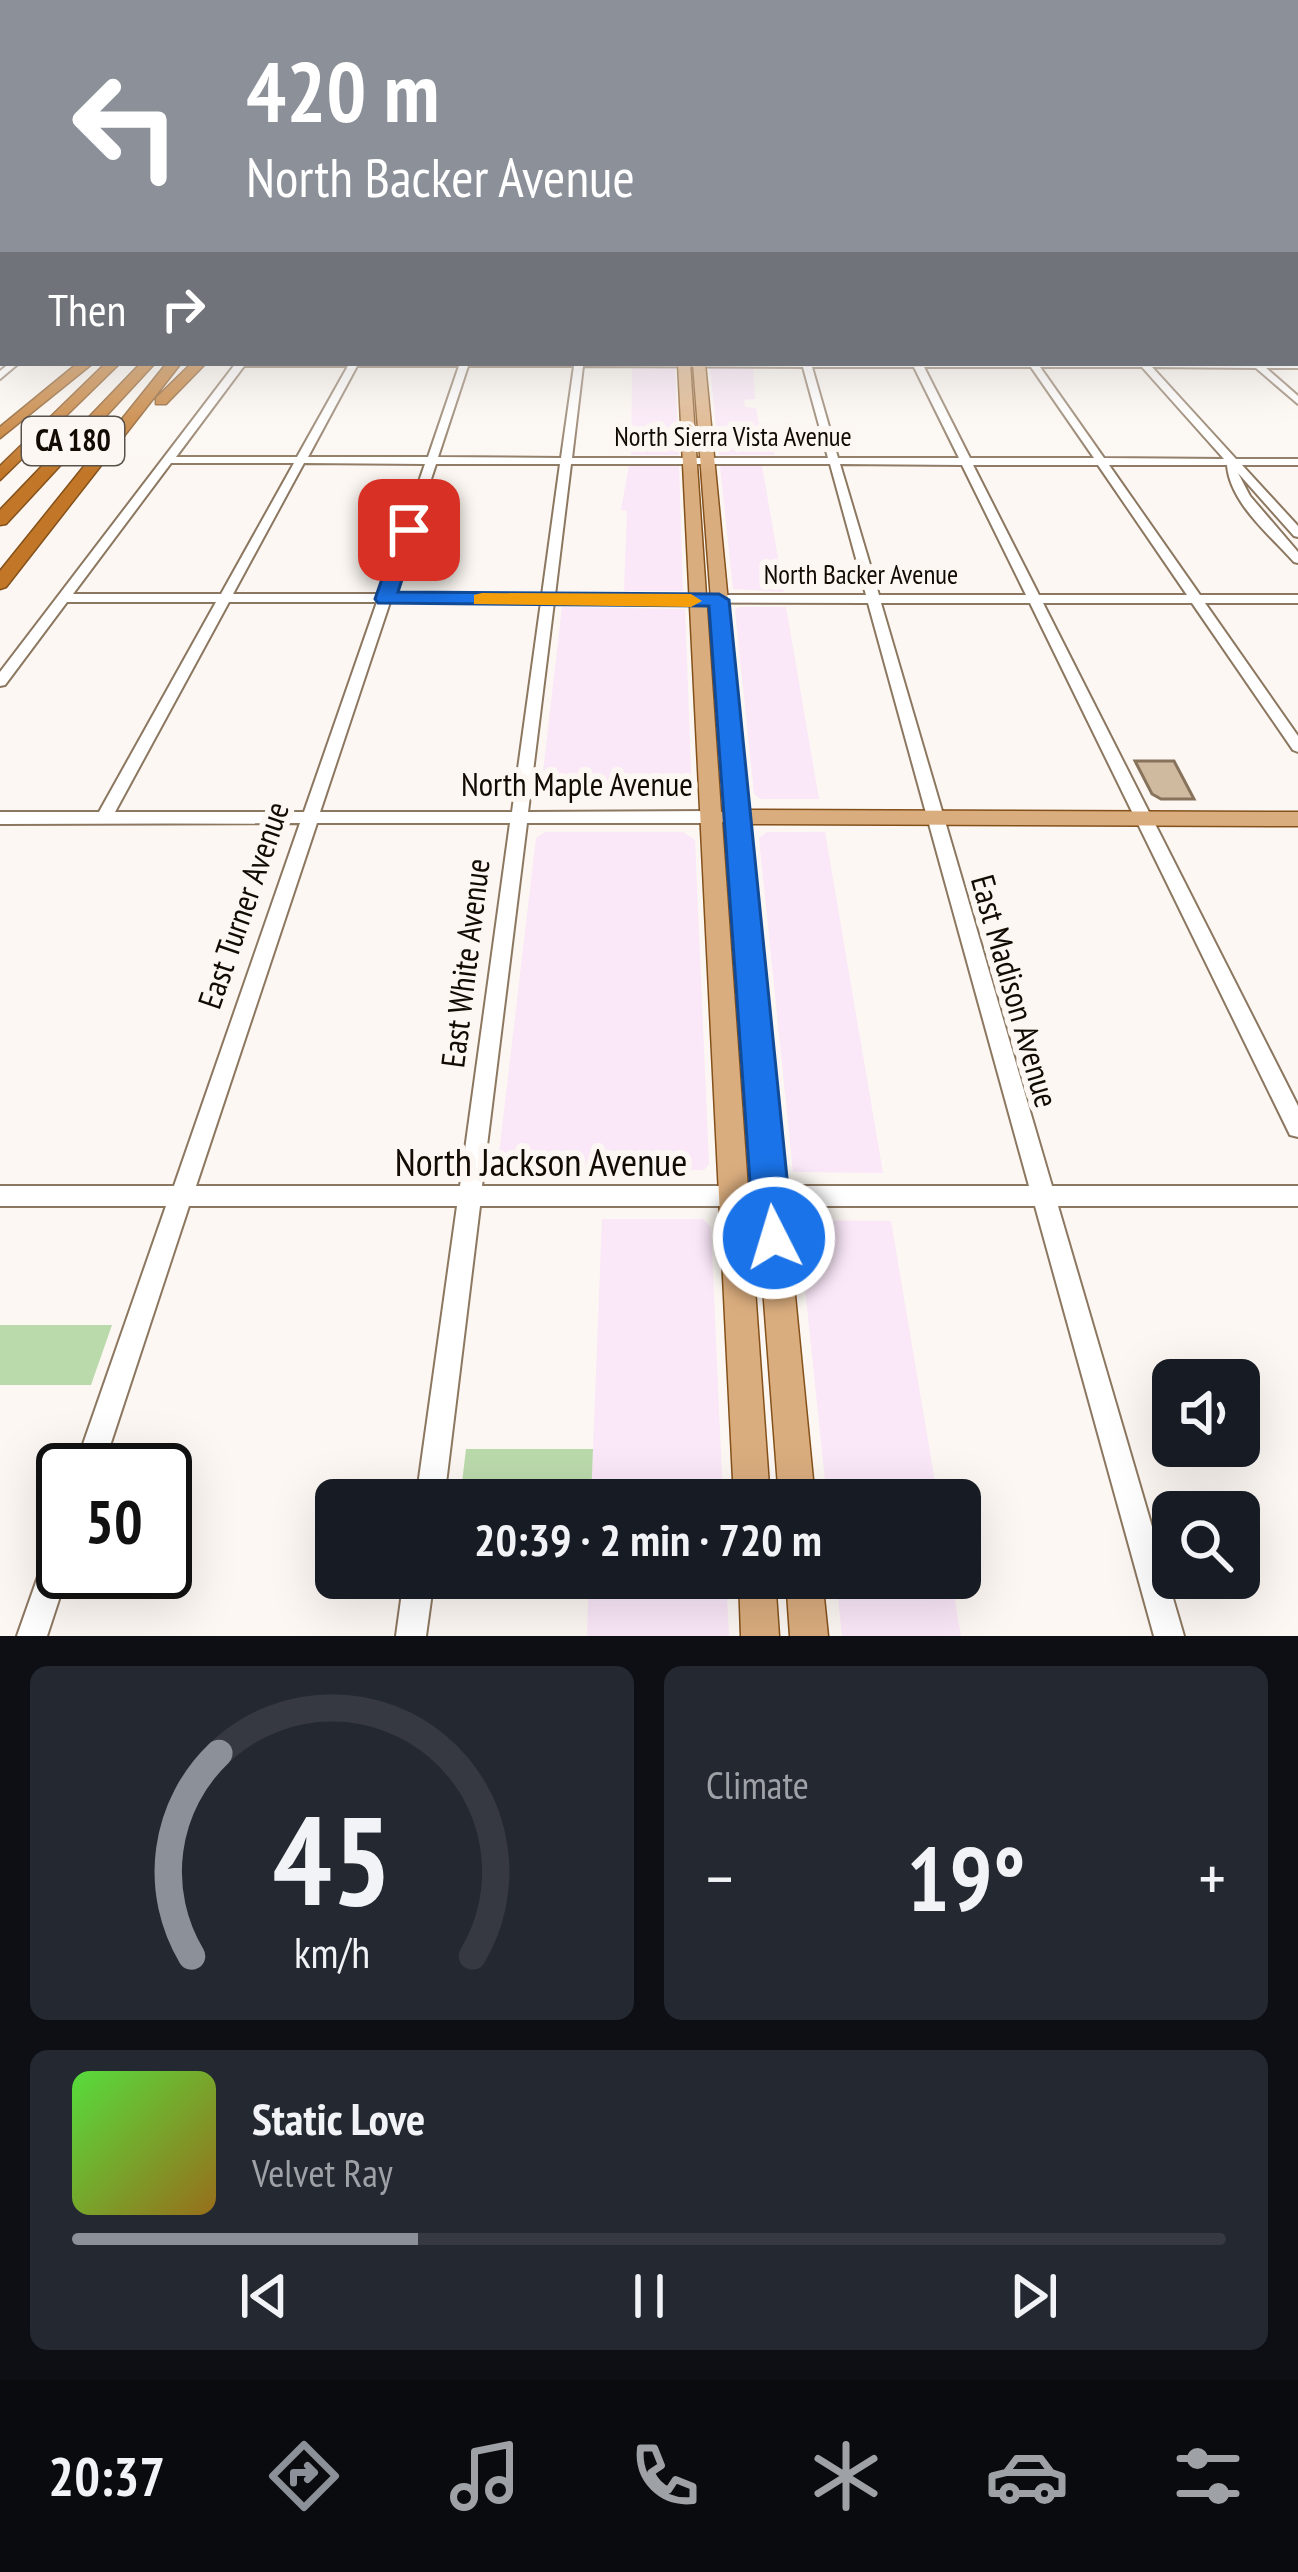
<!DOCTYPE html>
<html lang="en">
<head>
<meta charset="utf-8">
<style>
  body { margin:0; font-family:"PT Sans Narrow",sans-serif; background:#242831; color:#f1f3f6; height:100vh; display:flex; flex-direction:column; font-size:45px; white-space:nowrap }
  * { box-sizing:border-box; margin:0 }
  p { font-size:39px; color:#9ea1a6 }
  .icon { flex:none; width:66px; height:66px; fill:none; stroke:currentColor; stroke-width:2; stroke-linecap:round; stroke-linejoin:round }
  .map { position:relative; height:1636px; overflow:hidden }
  .panel { display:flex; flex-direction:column; gap:30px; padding:30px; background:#0d0f14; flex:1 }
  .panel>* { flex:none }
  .top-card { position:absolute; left:0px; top:0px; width:1299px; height:366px; box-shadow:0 12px 48px #0002; background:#8c9099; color:#fff; overflow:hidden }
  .controls { position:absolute; left:1152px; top:1359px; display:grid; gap:24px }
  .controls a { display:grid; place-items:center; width:108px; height:108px; border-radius:18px; background:#171b24; box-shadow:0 12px 48px #0002; font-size:60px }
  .speed { position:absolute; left:36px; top:1443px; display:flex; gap:24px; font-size:60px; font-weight:700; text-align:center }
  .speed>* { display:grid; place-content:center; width:156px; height:156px; border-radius:50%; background:#171b24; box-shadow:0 12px 48px #0002; line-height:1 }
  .speed .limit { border:6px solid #111; border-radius:18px; background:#fff; color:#111 }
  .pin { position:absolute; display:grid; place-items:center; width:102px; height:102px; color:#fff; margin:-51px; border-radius:24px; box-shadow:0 6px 18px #0006 }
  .me { position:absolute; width:132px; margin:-66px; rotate:355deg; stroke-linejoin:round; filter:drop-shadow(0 0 9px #0008) }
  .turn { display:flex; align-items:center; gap:42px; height:252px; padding:0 48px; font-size:54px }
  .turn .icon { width:156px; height:156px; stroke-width:2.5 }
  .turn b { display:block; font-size:84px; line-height:102px }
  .then { display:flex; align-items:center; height:114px; padding:0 48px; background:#0003; gap:24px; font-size:45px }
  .big { font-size:90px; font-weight:700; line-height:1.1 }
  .panel .tile { flex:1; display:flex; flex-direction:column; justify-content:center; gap:18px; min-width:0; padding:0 42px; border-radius:18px; background:#242831 }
  .panel .dial { align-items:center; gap:0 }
  .dial svg { height:312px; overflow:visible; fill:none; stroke:#363941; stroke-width:7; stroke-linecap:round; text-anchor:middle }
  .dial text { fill:#f1f3f6; stroke:none }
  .song { display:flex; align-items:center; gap:36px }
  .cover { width:144px; height:144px; border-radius:18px; background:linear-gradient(135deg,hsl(110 70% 55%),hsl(40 70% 35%)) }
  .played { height:12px; border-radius:6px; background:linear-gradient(90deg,#8c9099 30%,#363941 30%) }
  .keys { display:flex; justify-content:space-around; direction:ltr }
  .heat { display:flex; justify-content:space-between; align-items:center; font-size:66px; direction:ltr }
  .panel .tiles { flex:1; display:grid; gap:30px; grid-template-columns:1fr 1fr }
  .tile:last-child { grid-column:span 2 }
  .trip { position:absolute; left:315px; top:1479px; width:666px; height:120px; border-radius:18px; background:#171b24; box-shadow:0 12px 48px #0002; font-weight:700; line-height:120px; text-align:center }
  .tabs { display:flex; height:192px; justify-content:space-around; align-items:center; background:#090b0e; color:#9ea1a6 }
  .tabs .icon { width:84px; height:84px }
  .tabs .current { color:#8c9099 }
  .tabs b { font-size:54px; color:#f1f3f6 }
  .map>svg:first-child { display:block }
  .commercial { fill:#fae7f8 }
  .green { fill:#bbdaac }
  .building { fill:#cfb99f; stroke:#87735b; stroke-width:3 }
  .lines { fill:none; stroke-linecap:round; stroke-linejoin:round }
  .minor-casing { stroke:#8c7760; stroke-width:4 }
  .major-casing { stroke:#84511b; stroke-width:3 }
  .highway-casing { stroke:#84511b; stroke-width:3 }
  .minor { fill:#fff; fill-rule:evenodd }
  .major { fill:#daad7e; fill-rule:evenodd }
  .highway { fill:#c17628; fill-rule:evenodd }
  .route { fill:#1a73e8; stroke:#114b97; stroke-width:3 }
  .slow { fill:#f59e0b }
  .labels { text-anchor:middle; stroke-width:12; stroke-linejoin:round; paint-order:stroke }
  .far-street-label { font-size:27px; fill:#120b04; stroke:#fcf7f2 }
  .shield { fill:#fcf7f2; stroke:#58524b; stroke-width:3 }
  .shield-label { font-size:30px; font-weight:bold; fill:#120b04 }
  .street-label { font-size:33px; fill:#120b04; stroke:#fcf7f2 }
  .near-street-label { font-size:39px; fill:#120b04; stroke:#fcf7f2 }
</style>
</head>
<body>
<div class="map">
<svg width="1298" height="1636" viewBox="0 0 1298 1636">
  <rect width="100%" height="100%" fill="#fcf7f2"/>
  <path class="commercial" d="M 632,367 L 675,368 L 679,455 L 631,455 Z
    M 753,367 L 755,399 L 744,400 L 745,407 L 756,408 L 761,435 L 771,436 L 775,455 L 719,455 L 710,368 Z
    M 629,465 L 679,465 L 683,591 L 624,591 L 627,511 L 621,510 Z
    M 720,466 L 762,466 L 784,592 L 733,589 Z
    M 562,607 L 685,609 L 692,797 L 540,798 Z
    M 739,607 L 786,607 L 819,799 L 761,799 L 754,794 L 735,610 Z
    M 545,832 L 683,832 L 695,840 L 709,1164 L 704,1170 L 497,1171 L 536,838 Z
    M 767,832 L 825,832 L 883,1173 L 793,1172 L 759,838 Z
    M 602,1219 L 703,1219 L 711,1227 L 723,1500 L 591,1500 Z
    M 798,1220 L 891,1221 L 938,1500 L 827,1500 Z
    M 589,1578 L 726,1578 L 729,1636 L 587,1636 Z
    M 836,1578 L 951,1578 L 961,1636 L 842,1636 Z"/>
  <path class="green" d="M 0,1325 L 112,1325 L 91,1385 L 0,1385 Z
    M 466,1449 L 593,1449 L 591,1500 L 460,1500 Z
    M 451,1578 L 589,1578 L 588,1595 L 449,1595 Z"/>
  <path class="building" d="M 1135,761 L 1174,761 L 1194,799 L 1161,799 L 1152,794 Z"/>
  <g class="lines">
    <defs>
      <path id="minor" d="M 0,298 L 3,298 L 3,302 L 0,302 Z
        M 1296,306 L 1298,306 L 1298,312 L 1296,312 Z
        M 1298,362 L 1298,368 L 1266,368 L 1298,396 L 1298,404 L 1256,368 L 1152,367 L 1236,459 L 1298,459 L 1298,465 L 1242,465 L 1298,526 L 1298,537 L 1294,536 L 1238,473 L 1250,496 L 1298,552 L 1298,563 L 1294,562 C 1270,535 1230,503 1227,465 L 1109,465 L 1200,595 L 1298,595 L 1298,603 L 1205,603 L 1298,736 L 1298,752 L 1293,750 L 1192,603 L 1043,603 L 1298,1106 L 1298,1137 L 1290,1135 L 1030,603 L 881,603 L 1052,1186 L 1298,1186 L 1298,1206 L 1058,1206 L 1184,1636 L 1154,1636 L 1035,1206 L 480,1206 L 444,1500 L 416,1500 L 457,1206 L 189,1206 L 102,1470 L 74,1470 L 166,1206 L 0,1206 L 0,1186 L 174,1186 L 300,823 L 0,824 L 0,812 L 99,812 L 216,602 L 67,602 L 5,685 L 0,686 L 0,672 L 236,363 ZM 244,366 L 348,366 L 297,457 L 176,457 ZM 357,366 L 459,366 L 428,457 L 308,457 ZM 468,366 L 574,366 L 561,458 L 438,457 ZM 583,366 L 803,367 L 828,458 L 572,458 ZM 812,367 L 914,367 L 959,458 L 838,458 ZM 924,367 L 1031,367 L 1094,458 L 970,458 ZM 1040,367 L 1142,367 L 1224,459 L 1104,458 ZM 171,463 L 294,463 L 221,594 L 73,594 ZM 304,463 L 425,464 L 380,594 L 233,594 ZM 436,464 L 560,464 L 542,595 L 393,594 ZM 571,464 L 830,464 L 866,595 L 555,595 ZM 840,464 L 962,465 L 1026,595 L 879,595 ZM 973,465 L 1098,465 L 1187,595 L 1039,595 ZM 229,602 L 377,602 L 304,812 L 115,812 ZM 390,602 L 541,602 L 512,812 L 320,812 ZM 554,602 L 868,603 L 1029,1186 L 482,1186 L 527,823 L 711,823 L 719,817 L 711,811 L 528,812 ZM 317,823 L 510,823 L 460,1186 L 196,1186 Z
        M 10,363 L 19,363 L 0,379 L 0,371 Z
        M 63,1530 L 63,1572 L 68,1572 L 47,1636 L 17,1636 L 53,1534 Z
        M 404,1578 L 434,1578 L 426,1636 L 396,1636 Z"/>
      <path id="major" d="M 0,285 L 3,285 L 3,291 L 0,291 Z
        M 1296,291 L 1298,291 L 1298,297 L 1296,297 Z
        M 678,363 L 690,363 L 721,812 L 727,811 L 693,363 L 705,363 L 748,810 L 1298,812 L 1298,826 L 749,824 L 815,1500 L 779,1500 L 728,824 L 722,822 L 770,1500 L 734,1500 Z
        M 739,1578 L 775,1578 L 779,1636 L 741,1636 Z
        M 786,1578 L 822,1578 L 828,1636 L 790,1636 Z"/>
      <path id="highway" d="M 0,291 L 3,291 L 3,297 L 0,297 Z
        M 78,363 L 93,363 L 0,438 L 0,427 Z
        M 106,363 L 120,363 L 0,480 L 0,466 Z
        M 141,363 L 155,363 L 6,524 L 0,525 L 0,510 Z
        M 167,363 L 181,363 L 6,587 L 0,589 L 0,571 Z
        M 192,363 L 206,363 L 166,404 L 156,404 L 156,398 Z"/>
    </defs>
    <use href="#minor" class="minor-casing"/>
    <use href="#major" class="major-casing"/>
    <use href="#highway" class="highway-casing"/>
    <use href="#minor" class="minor"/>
    <use href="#major" class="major"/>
    <use href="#highway" class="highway"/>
  </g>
  <linearGradient id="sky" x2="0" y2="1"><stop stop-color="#7dc2e7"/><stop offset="0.52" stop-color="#fefbf9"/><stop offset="1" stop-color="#fefbf9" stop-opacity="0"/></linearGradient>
  <rect width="1298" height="474" fill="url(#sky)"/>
  <path class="route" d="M 409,524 L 418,530 L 398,592 L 719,594 L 729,600 L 793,1238 L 787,1251 L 774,1256 L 760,1251 L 754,1238 L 709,606 L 378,603 L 375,599 L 399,530 Z"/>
  <path class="slow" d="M 482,593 L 691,594 L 702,601 L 691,607 L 474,604 L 474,595 Z"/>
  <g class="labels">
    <g class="far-street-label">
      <text x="733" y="446">North Sierra Vista Avenue</text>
      <text x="861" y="584">North Backer Avenue</text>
    </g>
    <rect class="shield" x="22" y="417" width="102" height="48" rx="9"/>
    <g class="shield-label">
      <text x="73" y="451">CA 180</text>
    </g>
    <g class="street-label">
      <text x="577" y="796">North Maple Avenue</text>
      <text transform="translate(243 905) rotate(-71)" y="12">East Turner Avenue</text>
      <text transform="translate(465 963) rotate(-83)" y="12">East White Avenue</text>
      <text transform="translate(1015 991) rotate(74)" y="12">East Madison Avenue</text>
    </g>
    <g class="near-street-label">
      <text x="541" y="1176">North Jackson Avenue</text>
    </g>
  </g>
</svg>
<div class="controls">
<a><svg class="icon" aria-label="sound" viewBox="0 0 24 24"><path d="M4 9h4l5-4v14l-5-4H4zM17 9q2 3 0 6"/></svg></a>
<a><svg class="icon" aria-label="search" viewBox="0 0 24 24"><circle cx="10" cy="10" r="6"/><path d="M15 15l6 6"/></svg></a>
</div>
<div class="speed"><div class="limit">50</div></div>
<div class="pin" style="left:409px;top:530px;background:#d93025"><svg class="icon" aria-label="arrive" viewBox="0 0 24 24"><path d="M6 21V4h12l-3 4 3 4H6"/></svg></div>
<svg class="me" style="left:774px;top:1238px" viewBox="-20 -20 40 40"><circle r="17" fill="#1a73e8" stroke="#fff" stroke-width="3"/><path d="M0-11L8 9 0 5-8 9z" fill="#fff"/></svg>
<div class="trip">20:39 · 2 min · 720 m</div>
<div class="top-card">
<div class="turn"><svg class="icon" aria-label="left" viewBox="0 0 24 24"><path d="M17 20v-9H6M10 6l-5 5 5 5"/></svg><div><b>420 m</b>North Backer Avenue</div></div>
<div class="then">Then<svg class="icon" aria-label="right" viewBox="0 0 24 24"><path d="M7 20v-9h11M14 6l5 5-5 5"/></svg></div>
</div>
</div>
<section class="panel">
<div class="tiles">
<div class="tile dial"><svg viewBox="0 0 100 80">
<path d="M14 69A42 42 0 1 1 86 69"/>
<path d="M14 69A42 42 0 0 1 21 17" stroke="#8c9099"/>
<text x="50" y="56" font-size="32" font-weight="700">45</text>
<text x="50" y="72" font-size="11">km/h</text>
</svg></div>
<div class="tile"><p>Climate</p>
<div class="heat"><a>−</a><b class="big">19°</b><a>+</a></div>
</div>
<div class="tile">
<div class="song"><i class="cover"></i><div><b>Static Love</b><p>Velvet Ray</p></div></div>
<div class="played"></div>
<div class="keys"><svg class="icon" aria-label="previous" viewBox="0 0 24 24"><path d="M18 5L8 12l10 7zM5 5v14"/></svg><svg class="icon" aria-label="pause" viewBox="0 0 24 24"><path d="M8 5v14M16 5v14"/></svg><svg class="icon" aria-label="next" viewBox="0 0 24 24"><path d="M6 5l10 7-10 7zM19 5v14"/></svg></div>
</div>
</div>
</section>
<nav class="tabs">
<b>20:37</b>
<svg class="icon current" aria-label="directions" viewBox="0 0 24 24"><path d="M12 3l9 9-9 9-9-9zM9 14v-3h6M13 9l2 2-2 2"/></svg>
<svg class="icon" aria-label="music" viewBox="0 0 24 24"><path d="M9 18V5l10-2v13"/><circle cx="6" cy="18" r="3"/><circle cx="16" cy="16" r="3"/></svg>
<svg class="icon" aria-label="phone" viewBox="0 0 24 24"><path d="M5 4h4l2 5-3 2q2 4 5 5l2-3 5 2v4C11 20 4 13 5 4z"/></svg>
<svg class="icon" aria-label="climate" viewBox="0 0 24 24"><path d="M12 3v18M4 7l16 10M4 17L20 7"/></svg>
<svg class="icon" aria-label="car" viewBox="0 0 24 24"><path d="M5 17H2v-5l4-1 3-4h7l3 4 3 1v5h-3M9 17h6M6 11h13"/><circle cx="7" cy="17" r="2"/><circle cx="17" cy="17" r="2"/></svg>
<svg class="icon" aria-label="filters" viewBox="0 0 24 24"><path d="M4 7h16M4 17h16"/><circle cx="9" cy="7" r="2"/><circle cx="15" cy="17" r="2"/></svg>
</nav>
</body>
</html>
